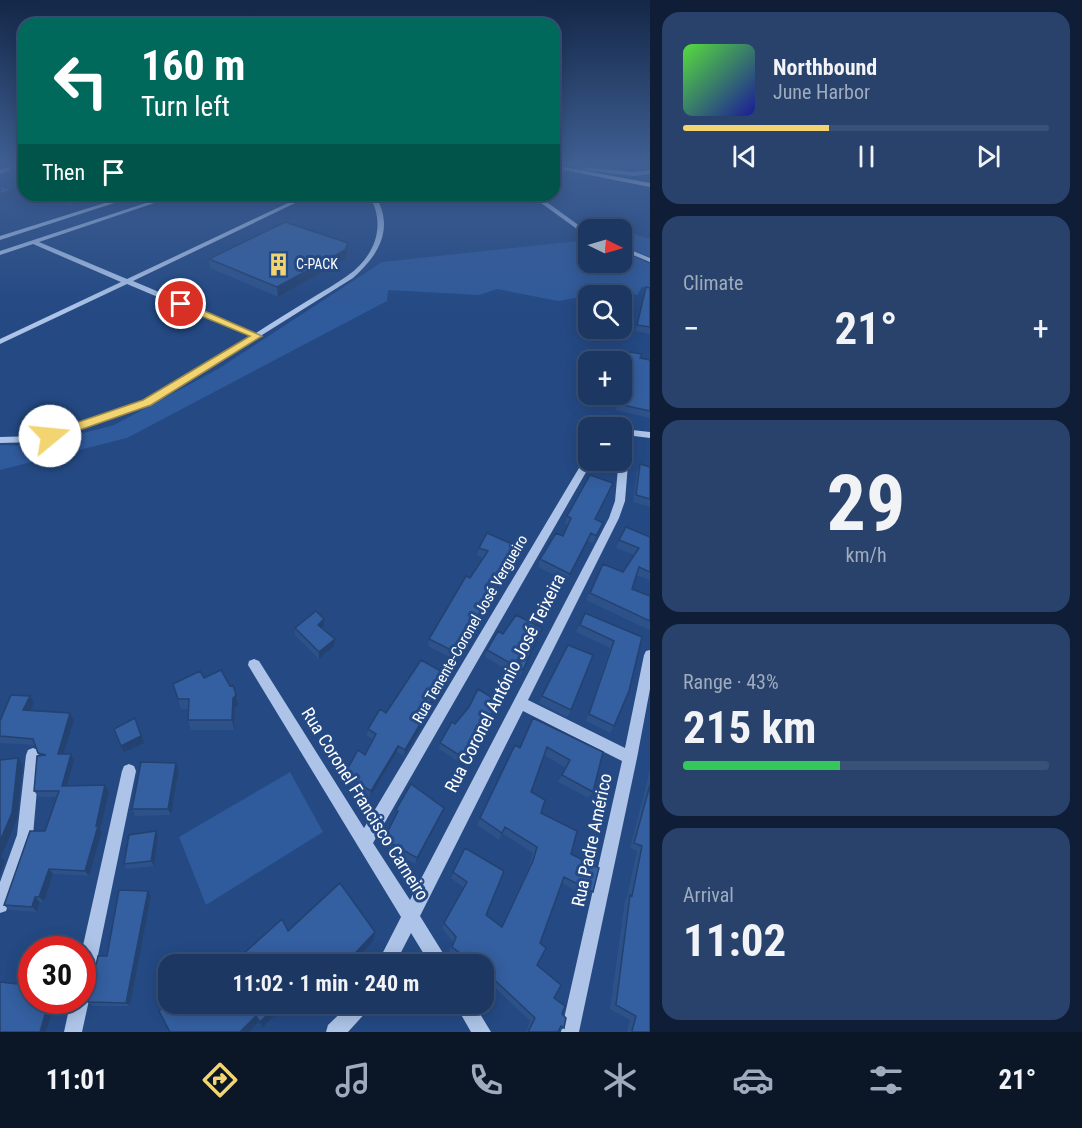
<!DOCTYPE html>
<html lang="en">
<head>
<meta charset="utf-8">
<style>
  body { margin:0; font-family:"Roboto Condensed",sans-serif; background:#28426b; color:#f1f3f6; height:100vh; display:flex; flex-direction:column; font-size:22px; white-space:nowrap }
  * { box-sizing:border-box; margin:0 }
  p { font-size:20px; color:#a0acbe }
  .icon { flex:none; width:33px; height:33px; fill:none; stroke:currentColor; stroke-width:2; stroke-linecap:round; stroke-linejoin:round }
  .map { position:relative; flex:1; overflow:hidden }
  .sheet { display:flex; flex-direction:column; gap:12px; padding:12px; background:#0f1e36; width:432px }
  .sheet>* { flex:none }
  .banner { position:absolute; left:18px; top:18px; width:542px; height:183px; border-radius:18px; box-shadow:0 3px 15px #0003,0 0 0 2px #395177; background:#00695c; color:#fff; overflow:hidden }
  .needle { width:39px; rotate:95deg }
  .fabs { position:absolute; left:578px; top:219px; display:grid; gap:12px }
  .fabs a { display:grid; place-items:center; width:54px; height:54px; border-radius:12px; background:#1b3762; box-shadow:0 3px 15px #0003,0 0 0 2px #395177; font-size:30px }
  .speed { position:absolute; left:18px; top:936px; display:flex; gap:12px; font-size:30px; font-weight:700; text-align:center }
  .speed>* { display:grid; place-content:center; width:78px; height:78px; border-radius:50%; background:#1b3762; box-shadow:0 3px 15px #0003,0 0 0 2px #395177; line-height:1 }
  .speed .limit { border:9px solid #d22; background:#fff; color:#111 }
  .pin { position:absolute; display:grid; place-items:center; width:51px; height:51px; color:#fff; margin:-26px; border:3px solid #fff; border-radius:50%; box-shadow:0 2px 6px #0007 }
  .me { position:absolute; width:66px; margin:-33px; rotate:73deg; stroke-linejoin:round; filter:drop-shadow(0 0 4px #0008) }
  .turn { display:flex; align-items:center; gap:21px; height:126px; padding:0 24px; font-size:27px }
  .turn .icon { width:78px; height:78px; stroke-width:2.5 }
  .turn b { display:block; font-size:42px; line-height:51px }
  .then { display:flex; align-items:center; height:57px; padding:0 24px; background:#0003; gap:12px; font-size:22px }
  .big { font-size:45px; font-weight:700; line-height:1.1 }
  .sheet .tile { flex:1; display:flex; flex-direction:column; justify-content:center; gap:9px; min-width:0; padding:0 21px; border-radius:18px; background:#28426b }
  .sheet .dial { align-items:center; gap:0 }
  .dial b { font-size:78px; line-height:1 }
  .song { display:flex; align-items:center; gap:18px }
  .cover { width:72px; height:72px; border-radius:9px; background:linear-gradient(135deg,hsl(110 70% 55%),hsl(240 70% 35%)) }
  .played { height:6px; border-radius:3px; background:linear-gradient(90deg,#f2d471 40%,#395177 40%) }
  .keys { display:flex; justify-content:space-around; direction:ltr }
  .heat { display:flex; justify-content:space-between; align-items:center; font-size:33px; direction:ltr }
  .charge { height:9px; border-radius:4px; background:linear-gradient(90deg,#34c759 43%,#395177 0) }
  .trip { position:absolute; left:158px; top:954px; width:336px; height:60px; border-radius:18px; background:#1b3762; box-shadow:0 3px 15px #0003,0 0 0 2px #395177; font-weight:700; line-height:60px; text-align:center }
  .tab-bar { display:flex; height:96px; justify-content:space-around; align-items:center; background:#0b1627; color:#a0acbe }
  .tab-bar .icon { width:42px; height:42px }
  .tab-bar .selected { color:#f2d471 }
  .tab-bar b { font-size:27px; color:#f1f3f6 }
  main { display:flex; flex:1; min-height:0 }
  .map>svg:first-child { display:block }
  .green { fill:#2f5a9b }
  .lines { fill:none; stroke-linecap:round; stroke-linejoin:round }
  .minor { fill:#adc4e8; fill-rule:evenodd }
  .major { fill:#eff4fe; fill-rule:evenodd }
  .wall { fill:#2d528a }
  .shaded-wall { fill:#244270 }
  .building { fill:#345fa0; stroke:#244270; stroke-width:1.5 }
  .route { fill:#f2d471; stroke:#9d8a49; stroke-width:1.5 }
  .labels { text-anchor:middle; stroke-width:6; stroke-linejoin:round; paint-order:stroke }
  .far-poi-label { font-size:14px; fill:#fff; stroke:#244983; text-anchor:start }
  .street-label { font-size:15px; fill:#fff; stroke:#244983 }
  .near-street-label { font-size:18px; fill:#fff; stroke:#244983 }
</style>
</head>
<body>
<main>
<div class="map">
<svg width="650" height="1032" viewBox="0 0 650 1032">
  <rect width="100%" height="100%" fill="#244983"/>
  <path class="green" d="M 621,230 L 650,239 L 650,257 L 621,246 Z
    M 588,240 L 588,262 L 621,262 L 621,250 L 650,264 L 650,288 L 642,287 L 637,295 L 621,290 L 558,301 L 497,289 L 479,295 L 388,290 L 387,301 L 127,438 L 0,470 L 0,445 L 33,446 L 114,425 L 218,369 L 382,262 Z
    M 290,772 L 323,832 L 206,905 L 179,837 Z"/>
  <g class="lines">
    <path class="minor" d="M 16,165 L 23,165 L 0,174 L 0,170 Z
      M 584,167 L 634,172 L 650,170 L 650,174 L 634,176 L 582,170 Z
      M 130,195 L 139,195 L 0,240 L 0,236 Z
      M 170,195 L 178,195 L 39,242 L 127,279 L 305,195 L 312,195 L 133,281 L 256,333 C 274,321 293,310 312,298 C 323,291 336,284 347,276 C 375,257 387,225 369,195 L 375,195 C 395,228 379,255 353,278 L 150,405 L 62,436 L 37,442 L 0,443 L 0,437 L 37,436 L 59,431 L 144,401 L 250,336 L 127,284 L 0,344 L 0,339 L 121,282 L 33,244 L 0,255 L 0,251 Z
      M 530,195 L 537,195 L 588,232 L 588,237 Z
      M 621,246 L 650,258 L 650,262 L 621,250 Z
      M 632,430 L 650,432 L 650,438 L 634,436 L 630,439 L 625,501 L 619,518 L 528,700 L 625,748 L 644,655 L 646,651 L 650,650 L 650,689 L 637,758 L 579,1032 L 561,1032 L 622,761 L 523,711 L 420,916 L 446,958 L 449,964 L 430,964 L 411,933 L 395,964 L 377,964 L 401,917 L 248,665 L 249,661 L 254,659 L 259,661 L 364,828 L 582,463 L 588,460 L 618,462 L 621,460 L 621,437 ZM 594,465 L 618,468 L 615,501 L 609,518 L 410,900 L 373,843 L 589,467 Z
      M 33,748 L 38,750 L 40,755 L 33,835 L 6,911 L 0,913 L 0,882 L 17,835 L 26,755 L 28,750 Z
      M 129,764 L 134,766 L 136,771 L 91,989 L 87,996 L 89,1000 L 82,1032 L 64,1032 L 71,1000 L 82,1000 L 82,950 L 122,771 L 124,766 Z
      M 350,1004 L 371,1004 L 368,1010 L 348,1032 L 326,1032 L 328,1025 Z
      M 455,1004 L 474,1004 L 491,1032 L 471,1032 Z"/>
    <path class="major" d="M 554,165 L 650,183 L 650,187 L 554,168 Z"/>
  </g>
  <path class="wall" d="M 0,165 L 24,165 L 24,177 L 11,172 L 9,166 L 0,168 Z
    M 50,195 L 91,195 L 92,199 L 73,206 L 51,198 Z
    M 348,243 L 347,252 L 345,259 L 278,297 L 210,268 L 209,259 Z
    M 646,287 L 650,288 L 650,334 L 635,331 Z
    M 640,358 L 650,360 L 650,418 L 616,410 L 618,394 L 621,394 Z
    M 640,464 L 650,467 L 650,507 L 633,502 L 637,472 Z
    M 610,491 L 595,520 L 603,523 L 600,530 L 593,543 L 588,541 L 567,581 L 538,567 L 540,559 L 563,536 L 568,525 L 565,524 L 567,516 Z
    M 626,527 L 650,537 L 650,580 L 636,575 L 632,589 L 650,596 L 650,628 L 649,630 L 586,600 L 603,564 L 623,572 L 634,555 L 616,548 Z
    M 519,547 L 517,555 L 457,661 L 428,646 L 429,639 L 483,558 L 477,555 L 479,548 Z
    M 585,613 L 642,637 L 614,726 L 610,733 L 586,721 L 610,648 L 576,632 Z
    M 324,619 L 324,626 L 322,628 L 335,639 L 334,646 L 319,659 L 295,635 L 295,628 Z
    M 542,628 L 520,677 L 485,657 L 487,650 L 503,634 Z
    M 448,675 L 447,682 L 429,709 L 428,716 L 404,756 L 397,752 L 370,797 L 344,781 L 344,775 L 365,755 L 373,739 L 367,736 L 368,729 L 386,713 Z
    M 204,678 L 238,705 L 235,708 L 234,730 L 191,730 L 188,720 L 188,709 L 181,709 L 173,684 Z
    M 30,696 L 34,703 L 30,711 L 70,713 L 74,720 L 64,754 L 71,754 L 74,760 L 68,786 L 105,785 L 109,792 L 100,830 L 102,832 L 89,876 L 53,874 L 44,902 L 40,902 L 37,912 L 9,910 L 4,905 L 45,831 L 57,797 L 39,797 L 34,791 L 39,756 L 35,745 L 0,743 L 0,721 Z
    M 542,696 L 571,710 L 567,717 L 539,703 Z
    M 497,709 L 478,738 L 481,740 L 479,746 L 468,768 L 439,749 L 440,743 L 455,724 Z
    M 533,718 L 603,752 L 593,792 L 588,798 L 558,782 L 566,768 L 544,755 L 531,792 L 541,813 L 571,854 L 593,892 L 588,898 L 562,883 L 540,943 L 537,965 L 562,1014 L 564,1028 L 558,1032 L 526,1032 L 530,1021 L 483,976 L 483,964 L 471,964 L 467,961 L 465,964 L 449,951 L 453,942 L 442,928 L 464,888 L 451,878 L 465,848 L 486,915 L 501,927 L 529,867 L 533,853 L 502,833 L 499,840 L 477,825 L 480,818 L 520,748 Z
    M 176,763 L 179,769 L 171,815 L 135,816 L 132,809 Z
    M 650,769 L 650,1032 L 627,1032 L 630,1020 L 610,1009 L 625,900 L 627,897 L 637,851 L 630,848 L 648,778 Z
    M 396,810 L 442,814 L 415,864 L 383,845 L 384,839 L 396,816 Z
    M 158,836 L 154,866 L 127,869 L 124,864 Z
    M 148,891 L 151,896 L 130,1006 L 93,1006 L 88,1002 L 107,956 Z
    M 32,943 L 74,947 L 76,950 L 32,950 L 32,1000 L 64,1000 L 62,1006 L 54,1005 L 46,1032 L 0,1032 L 0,982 L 17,984 Z"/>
  <path class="shaded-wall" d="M 0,165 L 9,165 L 9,166 L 0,168 Z
    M 13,190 L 16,199 L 0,204 L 0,194 Z
    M 76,195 L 91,195 L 92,199 L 73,206 L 71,197 Z
    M 348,243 L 347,252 L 345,259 L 278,297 L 277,287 Z
    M 591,533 L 588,541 L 567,581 L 570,574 Z
    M 519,547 L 517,555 L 457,661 L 459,654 Z
    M 324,619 L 324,626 L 318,632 L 318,625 Z
    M 335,639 L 334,646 L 319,659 L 319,652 Z
    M 448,675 L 447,682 L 425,715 L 426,708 Z
    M 236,695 L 238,705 L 235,708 L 234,730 L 232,720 L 233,698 Z
    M 30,696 L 34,703 L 27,717 L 23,710 Z
    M 499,702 L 497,709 L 474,744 L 477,737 Z
    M 429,709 L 428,716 L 404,756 L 405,750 Z
    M 70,713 L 74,720 L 62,760 L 58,754 Z
    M 135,718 L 144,743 L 124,752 L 121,746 Z
    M 481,740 L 479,746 L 468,768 L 470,762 Z
    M 398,746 L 397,752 L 370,797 L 371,791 Z
    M 71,754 L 74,760 L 66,792 L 62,786 Z
    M 18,758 L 23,765 L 17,819 L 1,857 L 5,861 L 0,875 L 0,841 Z
    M 176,763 L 179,769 L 171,815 L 168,809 Z
    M 105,785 L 109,792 L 100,830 L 102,832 L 89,876 L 85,871 Z
    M 444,808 L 442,814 L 415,864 L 417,858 Z
    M 156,831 L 158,836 L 154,866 L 151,861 Z
    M 49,869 L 53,874 L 44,902 L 39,897 Z
    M 148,891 L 151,896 L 130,1006 L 126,1003 Z
    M 35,897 L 40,902 L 37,912 L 32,907 Z
    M 375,932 L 373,941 L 352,964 L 345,964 Z
    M 58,1000 L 64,1000 L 62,1006 L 57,1002 Z
    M 49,1001 L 54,1005 L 46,1032 L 40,1032 Z
    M 278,1004 L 286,1004 L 262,1028 L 260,1022 Z
    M 256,1016 L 258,1022 L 249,1032 L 240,1032 Z"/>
  <path class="building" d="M 12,165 L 24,165 L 24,169 Z
    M 0,185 L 13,190 L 0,194 Z
    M 65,195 L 76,195 L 71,197 Z
    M 285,222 L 348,243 L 345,250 L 277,287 L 209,259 Z
    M 646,287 L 650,288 L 650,327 L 637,325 Z
    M 630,352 L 642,354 L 640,358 L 650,360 L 650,411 L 618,404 L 619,394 L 621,394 L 621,384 Z
    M 640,464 L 650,467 L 650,499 L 636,495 Z
    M 590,475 L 613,483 L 595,519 L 603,523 L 596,536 L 591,533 L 570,574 L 540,559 L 556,533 L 563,536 L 571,518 L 567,516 Z
    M 626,527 L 650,537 L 650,572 L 639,567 L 632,589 L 650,596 L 650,621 L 590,593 L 603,564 L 623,572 L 639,548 L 619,540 Z
    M 487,533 L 519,547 L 459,654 L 429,639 L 466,576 L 470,578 L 488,551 L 479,548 Z
    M 316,611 L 324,619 L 318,625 L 335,639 L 319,652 L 295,628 Z
    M 585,613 L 642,637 L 629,691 L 614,726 L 589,714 L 614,641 L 580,625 Z
    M 516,615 L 542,628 L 523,670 L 487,650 L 498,631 L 503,634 Z
    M 568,645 L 593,655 L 571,710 L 542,696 Z
    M 421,660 L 448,675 L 426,708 L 429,709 L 405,750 L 398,746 L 371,791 L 344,775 L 358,750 L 365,755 L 376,734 L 368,729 L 380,709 L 386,713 Z
    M 221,670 L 230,686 L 233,685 L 236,695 L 233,698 L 232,720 L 188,720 L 189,699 L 178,699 L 173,684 L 200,671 L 204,678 Z
    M 478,689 L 499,702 L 477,737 L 481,740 L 470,762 L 440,743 L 452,722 L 455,724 L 469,707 Z
    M 11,695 L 30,696 L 23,710 L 70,713 L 58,754 L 71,754 L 62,786 L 105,785 L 96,826 L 98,826 L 85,871 L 49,869 L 39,897 L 35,897 L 32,907 L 4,905 L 30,831 L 45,831 L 59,791 L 34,791 L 37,756 L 46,755 L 38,753 L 33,739 L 0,736 L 0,721 Z
    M 135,718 L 141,736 L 121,746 L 114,729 Z
    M 533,718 L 603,752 L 593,792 L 562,775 L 570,760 L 547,747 L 531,792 L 545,800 L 541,813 L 577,831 L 571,854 L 599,868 L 593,892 L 564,877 L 540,943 L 546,948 L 537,965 L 561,985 L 554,998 L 565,1006 L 562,1014 L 566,1018 L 564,1028 L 561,1026 L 558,1032 L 528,1032 L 535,1018 L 483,969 L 483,964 L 479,964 L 470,956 L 468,959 L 452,947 L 456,937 L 444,923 L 467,882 L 453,872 L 465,848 L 504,871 L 486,915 L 502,927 L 533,861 L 537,847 L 505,827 L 502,833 L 480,818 L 515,745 L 520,748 Z
    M 18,758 L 12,813 L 0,841 L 0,760 Z
    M 141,762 L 176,763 L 168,809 L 132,809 Z
    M 411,784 L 444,808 L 417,858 L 384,839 L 398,811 L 396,810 Z
    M 650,785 L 650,1032 L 633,1032 L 632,1031 L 636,1016 L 616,1005 L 630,895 L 632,896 L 642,846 L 634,843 Z
    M 156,831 L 151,861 L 124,864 L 129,835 Z
    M 340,883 L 375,932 L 345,964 L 232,964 L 282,919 L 288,931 Z
    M 119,890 L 148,891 L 126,1003 L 88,1002 L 98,956 L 107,956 Z
    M 32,943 L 74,947 L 73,950 L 32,950 L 32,1000 L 58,1000 L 57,1002 L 49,1001 L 40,1032 L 0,1032 L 0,982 L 17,984 Z
    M 221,959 L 225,964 L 214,964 Z
    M 168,1003 L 168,1004 L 278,1004 L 260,1022 L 256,1016 L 240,1032 L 170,1032 L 159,1011 Z"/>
  <linearGradient id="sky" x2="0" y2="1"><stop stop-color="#142848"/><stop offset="0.53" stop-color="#3f5f93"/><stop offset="1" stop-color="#3f5f93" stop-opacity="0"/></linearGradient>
  <rect width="650" height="310" fill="url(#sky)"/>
  <path class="route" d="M 177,302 L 184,302 L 262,336 L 151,405 L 54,439 L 46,439 L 46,433 L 143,400 L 250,336 L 177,306 Z"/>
  <defs>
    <symbol id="building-bare" viewBox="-9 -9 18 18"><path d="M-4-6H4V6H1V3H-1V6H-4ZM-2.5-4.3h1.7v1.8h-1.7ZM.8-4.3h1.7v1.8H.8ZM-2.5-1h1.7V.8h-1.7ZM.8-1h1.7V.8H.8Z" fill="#f2d471" stroke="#244983" stroke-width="2.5" paint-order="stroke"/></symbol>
  </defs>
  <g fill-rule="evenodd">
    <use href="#building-bare" x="262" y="248" width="33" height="33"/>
  </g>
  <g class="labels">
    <g class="far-poi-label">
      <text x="296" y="269">C-PACK</text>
    </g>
    <g class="street-label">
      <text transform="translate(470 629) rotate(-60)" y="5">Rua Tenente-Coronel José Vergueiro</text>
    </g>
    <g class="near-street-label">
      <text transform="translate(505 683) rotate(-63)" y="6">Rua Coronel António José Teixeira</text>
      <text transform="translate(365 804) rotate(58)" y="6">Rua Coronel Francisco Carneiro</text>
      <text transform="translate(592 840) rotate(-78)" y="6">Rua Padre Américo</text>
    </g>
  </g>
</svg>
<div class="fabs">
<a><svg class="needle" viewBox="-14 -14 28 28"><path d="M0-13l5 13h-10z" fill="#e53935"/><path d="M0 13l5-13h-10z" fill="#a0acbe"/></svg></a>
<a><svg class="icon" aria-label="search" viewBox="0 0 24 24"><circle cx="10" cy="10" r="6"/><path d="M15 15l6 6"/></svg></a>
<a>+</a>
<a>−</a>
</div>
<div class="speed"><div class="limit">30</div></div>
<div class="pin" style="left:181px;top:304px;background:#d93025"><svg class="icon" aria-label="arrive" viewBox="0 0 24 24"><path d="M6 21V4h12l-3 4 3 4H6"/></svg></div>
<svg class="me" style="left:50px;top:436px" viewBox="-20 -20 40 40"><circle r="19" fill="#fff"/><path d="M0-13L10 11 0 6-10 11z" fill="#f2d471"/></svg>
<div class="trip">11:02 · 1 min · 240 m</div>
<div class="banner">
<div class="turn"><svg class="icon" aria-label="left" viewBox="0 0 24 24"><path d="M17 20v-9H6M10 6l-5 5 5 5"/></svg><div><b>160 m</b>Turn left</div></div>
<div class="then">Then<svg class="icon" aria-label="arrive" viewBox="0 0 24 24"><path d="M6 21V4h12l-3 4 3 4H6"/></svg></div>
</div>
</div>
<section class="sheet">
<div class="tile">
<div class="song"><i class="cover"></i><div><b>Northbound</b><p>June Harbor</p></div></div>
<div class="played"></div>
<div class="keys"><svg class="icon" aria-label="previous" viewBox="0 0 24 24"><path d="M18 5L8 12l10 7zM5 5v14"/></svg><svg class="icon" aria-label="pause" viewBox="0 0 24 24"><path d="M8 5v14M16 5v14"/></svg><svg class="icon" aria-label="next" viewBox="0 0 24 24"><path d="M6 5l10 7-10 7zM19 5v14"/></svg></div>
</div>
<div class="tile"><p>Climate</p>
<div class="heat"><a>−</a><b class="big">21°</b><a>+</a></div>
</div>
<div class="tile dial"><b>29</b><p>km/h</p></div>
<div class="tile"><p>Range · 43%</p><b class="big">215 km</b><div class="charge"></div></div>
<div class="tile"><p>Arrival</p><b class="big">11:02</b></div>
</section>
</main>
<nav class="tab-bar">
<b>11:01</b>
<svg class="icon selected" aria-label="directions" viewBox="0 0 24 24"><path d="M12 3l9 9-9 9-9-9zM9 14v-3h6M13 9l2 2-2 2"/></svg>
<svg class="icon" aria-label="music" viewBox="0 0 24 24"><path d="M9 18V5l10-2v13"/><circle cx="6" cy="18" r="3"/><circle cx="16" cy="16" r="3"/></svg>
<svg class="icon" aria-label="phone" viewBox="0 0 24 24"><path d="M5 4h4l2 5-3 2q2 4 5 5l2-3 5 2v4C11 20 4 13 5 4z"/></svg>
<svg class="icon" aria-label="climate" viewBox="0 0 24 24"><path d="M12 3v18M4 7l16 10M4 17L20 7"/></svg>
<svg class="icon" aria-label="car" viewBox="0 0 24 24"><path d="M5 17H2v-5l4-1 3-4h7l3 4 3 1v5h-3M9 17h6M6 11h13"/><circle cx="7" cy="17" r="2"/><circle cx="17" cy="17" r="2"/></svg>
<svg class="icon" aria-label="filters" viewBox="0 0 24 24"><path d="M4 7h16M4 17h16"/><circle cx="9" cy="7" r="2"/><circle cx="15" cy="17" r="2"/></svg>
<b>21°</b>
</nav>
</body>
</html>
